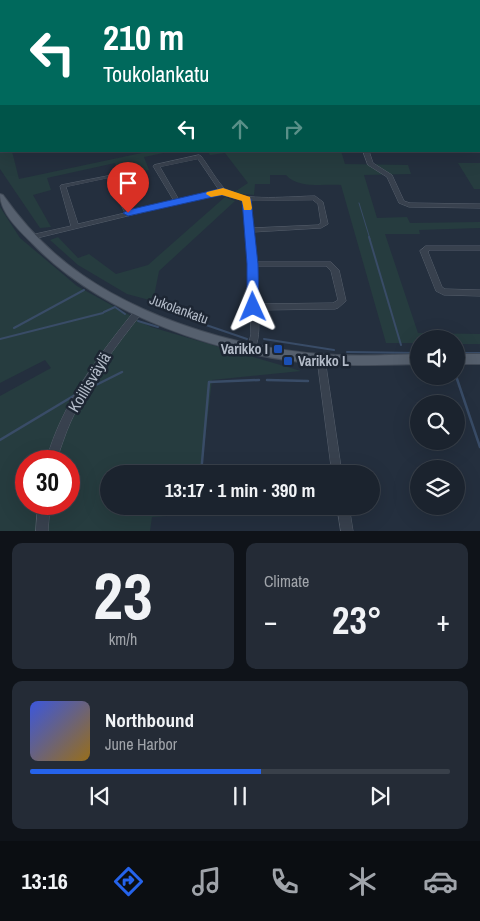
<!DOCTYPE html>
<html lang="en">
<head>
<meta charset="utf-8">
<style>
  body { margin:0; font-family:"Archivo Narrow",sans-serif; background:#242b36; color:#f1f3f6; height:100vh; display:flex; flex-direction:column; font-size:19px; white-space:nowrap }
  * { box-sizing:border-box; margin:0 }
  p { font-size:16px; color:#a0a4aa }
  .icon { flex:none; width:28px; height:28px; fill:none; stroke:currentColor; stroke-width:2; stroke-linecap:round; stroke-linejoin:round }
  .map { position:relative; height:531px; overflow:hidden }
  .side { display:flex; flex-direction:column; gap:12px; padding:12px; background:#0f1319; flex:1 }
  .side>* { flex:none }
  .hud { position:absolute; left:0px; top:0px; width:480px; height:152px; box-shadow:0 5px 20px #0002,0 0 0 1px #39404a; background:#00695c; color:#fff; overflow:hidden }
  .tools { position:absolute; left:410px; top:330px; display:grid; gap:10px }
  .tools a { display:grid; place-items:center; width:55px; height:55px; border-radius:50%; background:#1b232e; box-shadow:0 5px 20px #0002,0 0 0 1px #39404a; font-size:25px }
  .speed { position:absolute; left:15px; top:450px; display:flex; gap:10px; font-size:25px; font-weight:700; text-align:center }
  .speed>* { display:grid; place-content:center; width:65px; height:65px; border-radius:50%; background:#1b232e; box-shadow:0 5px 20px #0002,0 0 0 1px #39404a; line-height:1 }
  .speed .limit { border:8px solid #d22; background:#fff; color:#111 }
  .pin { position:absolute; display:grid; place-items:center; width:42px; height:42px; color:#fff; margin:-51px -21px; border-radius:50% 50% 50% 0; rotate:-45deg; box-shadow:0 0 5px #0007 }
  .pin .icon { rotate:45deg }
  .me { position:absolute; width:55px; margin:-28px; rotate:359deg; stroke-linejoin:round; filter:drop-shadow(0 0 4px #0008) }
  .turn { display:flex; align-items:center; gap:18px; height:105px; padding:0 20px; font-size:22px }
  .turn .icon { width:65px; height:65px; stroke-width:2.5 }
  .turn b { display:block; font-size:35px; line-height:42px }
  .lanes { display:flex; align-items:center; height:48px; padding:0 20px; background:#0003; justify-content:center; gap:25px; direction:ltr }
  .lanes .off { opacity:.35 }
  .big { font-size:38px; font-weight:800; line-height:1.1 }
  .side .card { flex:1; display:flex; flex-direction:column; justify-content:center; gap:8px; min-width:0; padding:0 18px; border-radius:10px; background:#242b36 }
  .side .dial { align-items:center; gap:0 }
  .dial b { font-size:65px; line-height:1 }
  .song { display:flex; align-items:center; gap:15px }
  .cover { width:60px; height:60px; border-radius:8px; background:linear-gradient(135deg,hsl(230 70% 55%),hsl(40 70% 35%)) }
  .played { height:5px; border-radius:2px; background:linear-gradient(90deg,#2563eb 55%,#39404a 55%) }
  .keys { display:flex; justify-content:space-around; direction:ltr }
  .heat { display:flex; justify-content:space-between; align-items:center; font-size:28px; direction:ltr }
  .side .tiles { flex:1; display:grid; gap:12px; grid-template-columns:1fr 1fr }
  .card:last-child { grid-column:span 2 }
  .trip { position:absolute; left:100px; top:465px; width:280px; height:50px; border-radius:25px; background:#1b232e; box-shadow:0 5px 20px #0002,0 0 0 1px #39404a; font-weight:800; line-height:50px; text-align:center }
  .dock { display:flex; height:80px; justify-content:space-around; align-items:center; background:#0b0e12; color:#a0a4aa }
  .dock .icon { width:35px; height:35px }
  .dock .active { color:#2563eb }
  .dock b { font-size:22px; color:#f1f3f6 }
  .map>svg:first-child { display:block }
  .green { fill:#263c3f; fill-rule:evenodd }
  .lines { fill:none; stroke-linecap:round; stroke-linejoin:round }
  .stream-far2 { stroke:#394c67; stroke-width:1 }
  .stream-far1 { stroke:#394c67; stroke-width:2 }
  .stream { stroke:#394c67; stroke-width:2.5 }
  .minor-casing { stroke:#565f6c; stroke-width:1 }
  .major-casing { stroke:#414a57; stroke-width:2 }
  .minor { fill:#38414e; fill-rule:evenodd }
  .major { fill:#56606e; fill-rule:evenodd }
  .route { fill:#2563eb; stroke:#184099 }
  .slow { fill:#f59e0b }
  .transit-dot { fill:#1a4fb4; stroke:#1d2633; stroke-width:2 }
  .labels { text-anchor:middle; stroke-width:5; stroke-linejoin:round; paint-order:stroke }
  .street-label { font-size:14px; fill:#b4bcc9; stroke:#1d2633 }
  .poi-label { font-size:14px; font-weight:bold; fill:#b4bcc9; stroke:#1d2633; text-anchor:end }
  .near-street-label { font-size:16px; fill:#b4bcc9; stroke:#1d2633 }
</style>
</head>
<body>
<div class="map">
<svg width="480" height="531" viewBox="0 0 480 531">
  <rect width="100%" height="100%" fill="#242f3e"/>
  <path class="green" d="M 0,130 L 1,151 L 12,151 L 19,179 L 151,151 L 173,151 L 144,157 L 149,170 L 120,176 L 115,163 L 47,178 L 51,190 L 33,195 L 51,227 L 40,228 L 0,169 Z
    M 207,151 L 341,151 L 345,164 L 408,165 L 411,174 L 364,175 L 377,218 L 407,217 L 410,223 L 480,222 L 480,228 L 419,230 L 420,234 L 385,234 L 418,333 L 480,334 L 480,344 L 456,344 L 456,339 L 419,339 L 419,343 L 386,343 L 341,185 C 324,184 298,189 286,175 L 270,175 L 270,184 L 255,184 L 254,195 L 233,193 L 248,183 L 225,153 L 210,155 Z
    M 458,163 L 480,163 L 480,189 L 474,189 Z
    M 225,197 L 235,201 L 159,271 L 153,301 L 127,294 L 78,265 L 50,240 L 58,237 L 78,258 L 89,254 L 116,274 L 148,265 Z
    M 0,207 L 20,238 L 77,286 L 151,327 L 301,371 L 212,380 L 201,474 L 109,474 L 109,506 L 197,506 L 196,514 L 152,517 L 150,531 L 0,531 L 0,396 L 51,368 L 45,360 L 0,383 ZM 26,461 L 69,461 L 69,504 L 26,504 Z"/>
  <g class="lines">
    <path class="stream-far2" d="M 405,0 L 408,1
      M 359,203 L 370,239"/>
    <path class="stream-far1" d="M 369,237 L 401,345
      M 104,312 L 115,307 L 125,314
      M 171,313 L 247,339
      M 138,321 L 158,327
      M 14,328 L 84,290
      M 0,339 L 103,313
      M 264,339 L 334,350
      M 347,352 L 419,353
      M 456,353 L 480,353"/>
    <path class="stream" d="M 456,376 L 480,447
      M 267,380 L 308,381
      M 86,390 L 122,372
      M 0,440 L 75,395
      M 201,474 L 209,382 L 259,380"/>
    <defs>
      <path id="minor" d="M 58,0 L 63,0 L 64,1 L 60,1 Z
        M 241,0 L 246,0 L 247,1 L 243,1 Z
        M 285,0 L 290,0 L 291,1 L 287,1 Z
        M 328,0 L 333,0 L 334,1 L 330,1 Z
        M 444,0 L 449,0 L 450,1 L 446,1 Z
        M 479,12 L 480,12 L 480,14 L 479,14 Z
        M 0,17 L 1,17 L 1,19 L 0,19 Z
        M 479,26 L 480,26 L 480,29 L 479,29 Z
        M 0,29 L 1,29 L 1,33 L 0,33 Z
        M 479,74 L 480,74 L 480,78 L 479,78 Z
        M 479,85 L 480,85 L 480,87 L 479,87 Z
        M 479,110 L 480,111 L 480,115 L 479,114 Z
        M 1,119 L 1,123 L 0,124 L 0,120 Z
        M 479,145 L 480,145 L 480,149 L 479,149 Z
        M 363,151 L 369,151 L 373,163 L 392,175 L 404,201 L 410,203 L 480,204 L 480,208 L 409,207 L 399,203 L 387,177 L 368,165 Z
        M 199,155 L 201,156 C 208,165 218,183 226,190 C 240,202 296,196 315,196 L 323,202 L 328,224 L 321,228 L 253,232 L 255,262 L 331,262 L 339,270 L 346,301 L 338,308 L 335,309 L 258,310 C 259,324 260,336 255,349 L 252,350 L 249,349 L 248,347 L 251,334 L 248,264 L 243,200 L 227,196 L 222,193 L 33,239 L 29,237 L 31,235 L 71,226 L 60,186 L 61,185 L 112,175 L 131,211 L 174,201 L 153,166 L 154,165 ZM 198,159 L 219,190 L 179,200 L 160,167 ZM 108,178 L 125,213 L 78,224 L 66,187 ZM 313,200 L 318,204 L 321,223 L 318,225 L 252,228 L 249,201 ZM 256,266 L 326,266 L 331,271 L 338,300 L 333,303 L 258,304 Z
        M 426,246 L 480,246 L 480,250 L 430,250 L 428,252 L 442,287 L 445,289 L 480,290 L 480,296 L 444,295 L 436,291 L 420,251 Z
        M 139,308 L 142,309 L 143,311 L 142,313 C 115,347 89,381 71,421 C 65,434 61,448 56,461 L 46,461 C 62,403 99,355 136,309 Z
        M 321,355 L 324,356 L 325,359 L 342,474 L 332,474 L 317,359 L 318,356 Z
        M 38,504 L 50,504 L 48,531 L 36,531 Z
        M 337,506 L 349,506 L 353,531 L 341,531 Z"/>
      <path id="major" d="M 0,7 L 1,7 L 1,9 L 0,9 Z
        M 0,194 L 3,195 C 18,216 34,235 53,252 C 121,313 230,347 320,354 C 353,357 386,355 419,354 L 419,364 C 386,365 353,366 320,364 C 222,356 102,316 32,243 C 20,231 0,213 0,194 Z
        M 456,354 L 480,354 L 480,364 L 456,364 Z"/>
    </defs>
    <use href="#minor" class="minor-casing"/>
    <use href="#major" class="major-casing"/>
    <use href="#minor" class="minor"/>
    <use href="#major" class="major"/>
  </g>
  <path class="route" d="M 223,188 L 251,199 L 258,264 L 259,307 L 257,310 L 249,310 L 247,307 L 247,264 L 242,200 L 222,195 L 128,216 L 123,213 L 128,210 Z"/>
  <path class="slow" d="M 223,188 L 250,197 L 252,208 L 251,210 L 244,210 L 242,201 L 222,195 L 211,197 L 206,194 L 207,192 Z"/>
  <g class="transit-dot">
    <rect x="273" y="344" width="10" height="10" rx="2.5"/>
    <rect x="283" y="356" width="10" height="10" rx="2.5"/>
  </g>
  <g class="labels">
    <g class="street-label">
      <text transform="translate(179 309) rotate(20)" y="5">Jukolankatu</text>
    </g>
    <g class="poi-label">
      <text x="268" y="354">Varikko I</text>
      <text x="298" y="366" text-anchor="start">Varikko L</text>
    </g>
    <g class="near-street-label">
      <text transform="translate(89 382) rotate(-59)" y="6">Koillisväylä</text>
    </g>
  </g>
</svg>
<div class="tools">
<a><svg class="icon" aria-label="sound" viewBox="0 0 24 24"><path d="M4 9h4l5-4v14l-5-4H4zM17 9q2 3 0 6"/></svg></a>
<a><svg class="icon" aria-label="search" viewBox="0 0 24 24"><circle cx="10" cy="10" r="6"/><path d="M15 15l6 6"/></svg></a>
<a><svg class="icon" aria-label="layers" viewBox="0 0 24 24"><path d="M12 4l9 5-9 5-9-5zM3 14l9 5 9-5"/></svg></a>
</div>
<div class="speed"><div class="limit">30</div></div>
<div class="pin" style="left:128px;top:213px;background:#d93025"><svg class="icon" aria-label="arrive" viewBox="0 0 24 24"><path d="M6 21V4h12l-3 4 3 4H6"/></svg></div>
<svg class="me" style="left:253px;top:307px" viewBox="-20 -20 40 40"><path d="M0-17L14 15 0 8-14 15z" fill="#2563eb" stroke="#fff" stroke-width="4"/></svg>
<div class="trip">13:17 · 1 min · 390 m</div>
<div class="hud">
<div class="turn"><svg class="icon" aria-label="left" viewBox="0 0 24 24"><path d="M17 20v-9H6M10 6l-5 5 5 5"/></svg><div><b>210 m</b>Toukolankatu</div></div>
<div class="lanes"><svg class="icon" aria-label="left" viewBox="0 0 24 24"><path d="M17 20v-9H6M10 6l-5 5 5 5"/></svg><svg class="icon off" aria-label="ahead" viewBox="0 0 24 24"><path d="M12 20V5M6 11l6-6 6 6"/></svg><svg class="icon off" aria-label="right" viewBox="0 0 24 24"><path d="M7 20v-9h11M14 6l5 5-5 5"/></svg></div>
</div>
</div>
<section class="side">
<div class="tiles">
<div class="card dial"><b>23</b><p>km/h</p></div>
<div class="card"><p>Climate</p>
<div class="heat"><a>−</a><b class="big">23°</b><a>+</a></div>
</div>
<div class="card">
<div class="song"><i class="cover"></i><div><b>Northbound</b><p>June Harbor</p></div></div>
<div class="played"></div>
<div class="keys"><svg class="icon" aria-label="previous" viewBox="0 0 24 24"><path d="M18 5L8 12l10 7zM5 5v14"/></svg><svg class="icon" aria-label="pause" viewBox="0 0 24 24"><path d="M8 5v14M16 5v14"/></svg><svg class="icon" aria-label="next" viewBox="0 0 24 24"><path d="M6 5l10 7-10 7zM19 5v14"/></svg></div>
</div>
</div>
</section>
<nav class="dock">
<b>13:16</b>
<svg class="icon active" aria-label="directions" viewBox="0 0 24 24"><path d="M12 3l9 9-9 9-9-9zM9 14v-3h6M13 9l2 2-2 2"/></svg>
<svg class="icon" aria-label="music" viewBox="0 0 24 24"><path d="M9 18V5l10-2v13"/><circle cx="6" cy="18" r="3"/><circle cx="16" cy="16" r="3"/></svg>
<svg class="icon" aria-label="phone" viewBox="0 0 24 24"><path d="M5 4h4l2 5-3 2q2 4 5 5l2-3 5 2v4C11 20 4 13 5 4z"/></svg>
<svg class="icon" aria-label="climate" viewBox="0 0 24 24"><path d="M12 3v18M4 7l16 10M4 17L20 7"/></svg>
<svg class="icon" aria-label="car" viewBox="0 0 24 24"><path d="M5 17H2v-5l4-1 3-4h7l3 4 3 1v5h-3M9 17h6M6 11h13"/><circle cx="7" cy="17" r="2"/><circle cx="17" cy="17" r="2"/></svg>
</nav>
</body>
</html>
